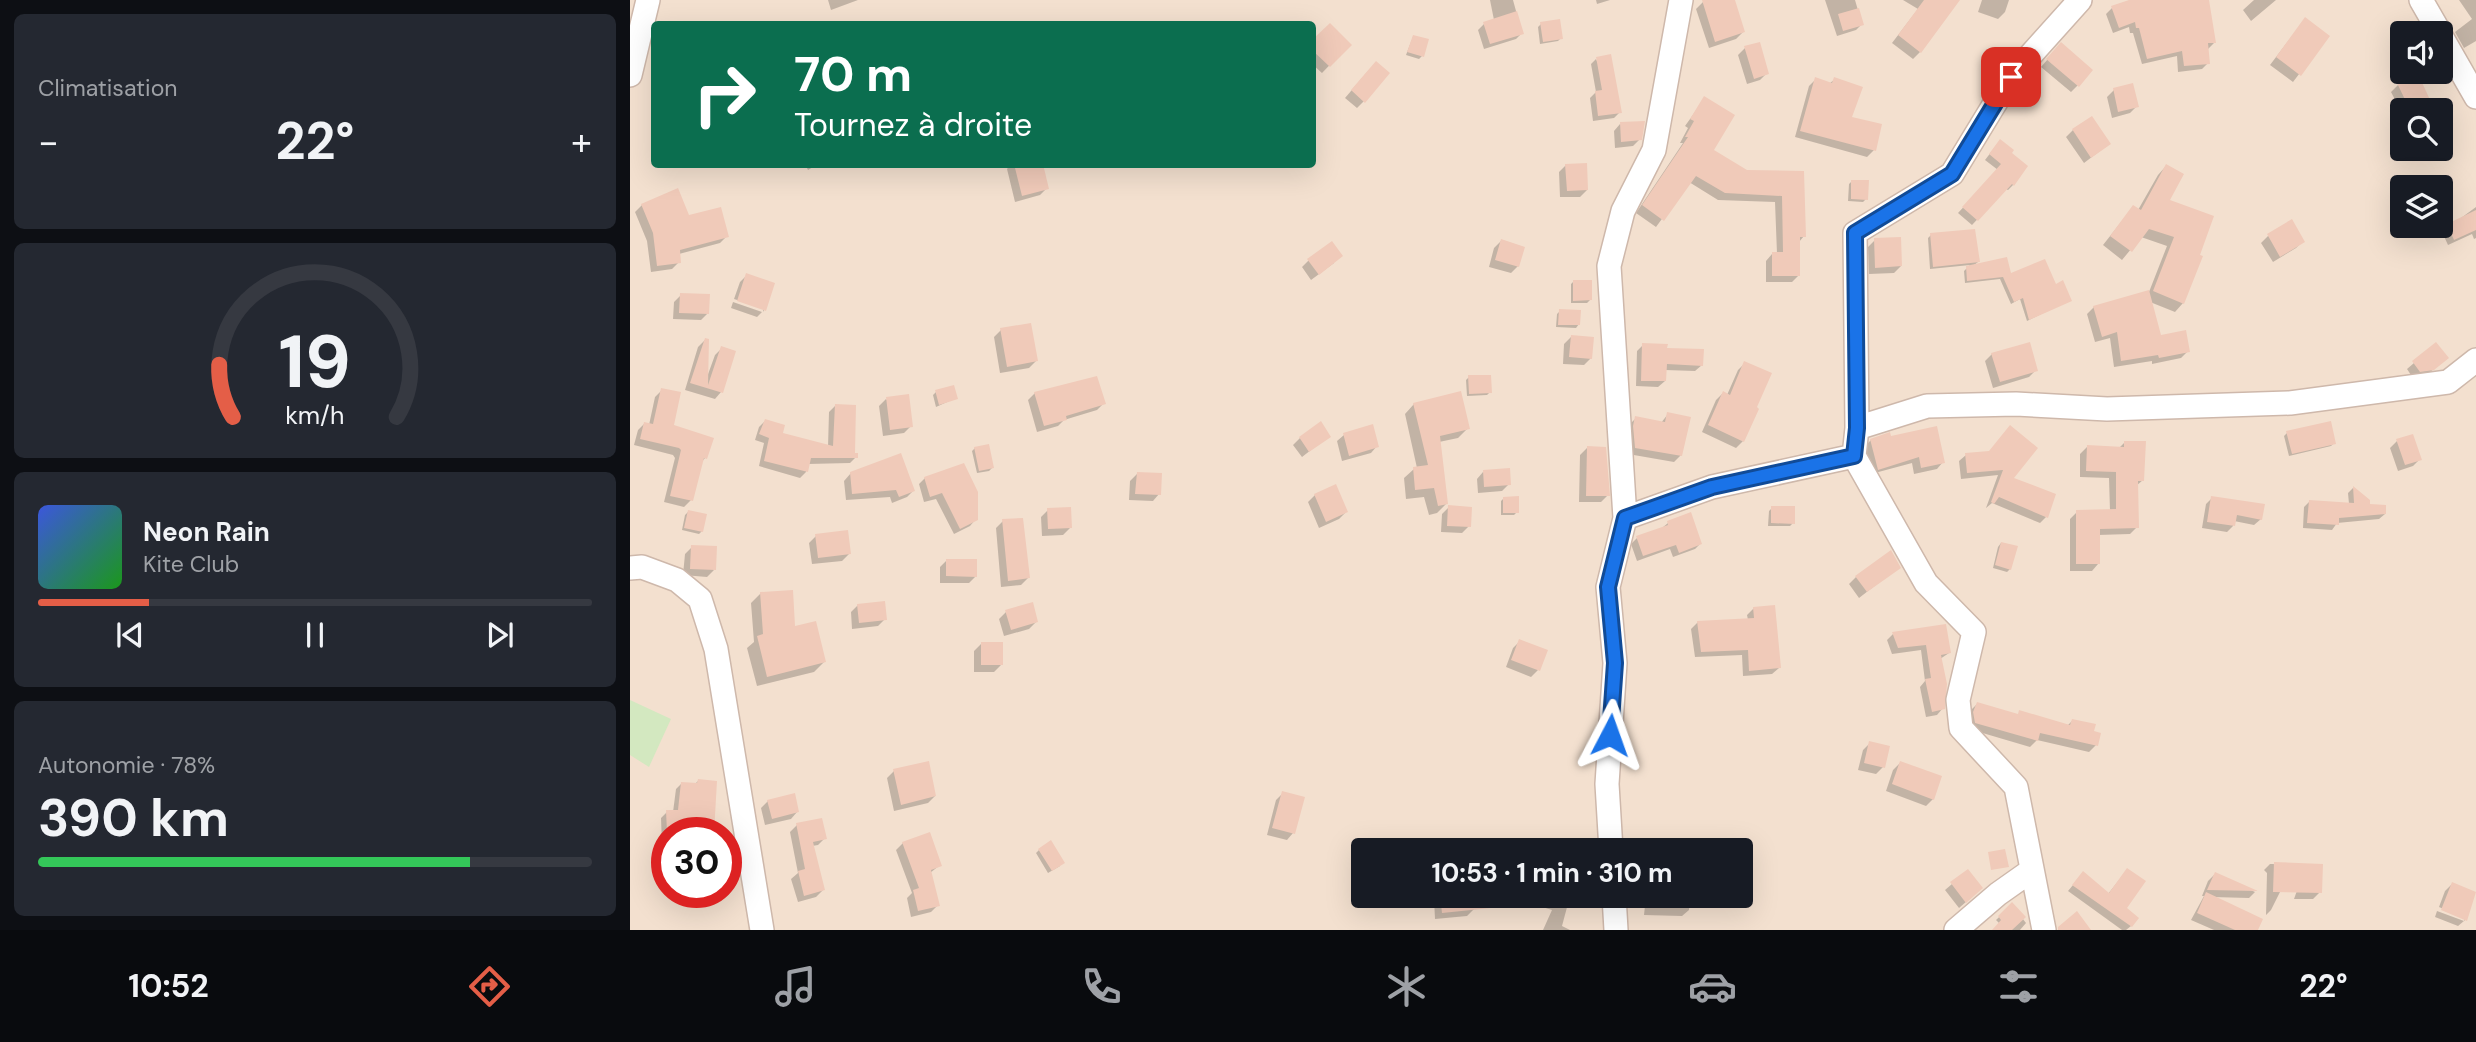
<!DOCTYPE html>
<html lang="fr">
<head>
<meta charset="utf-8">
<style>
  body { margin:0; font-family:"DM Sans",sans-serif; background:#242831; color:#f1f3f6; height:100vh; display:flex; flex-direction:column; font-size:26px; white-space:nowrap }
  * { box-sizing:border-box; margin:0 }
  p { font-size:23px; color:#9ea1a6 }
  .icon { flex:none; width:38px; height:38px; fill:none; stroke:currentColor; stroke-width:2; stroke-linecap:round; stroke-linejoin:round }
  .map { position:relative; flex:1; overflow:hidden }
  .panel { display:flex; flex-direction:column; gap:14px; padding:14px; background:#0d0f14; width:630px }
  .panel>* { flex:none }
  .top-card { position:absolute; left:21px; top:21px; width:665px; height:147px; border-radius:7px; box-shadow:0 7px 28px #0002; background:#0b6e4f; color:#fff; overflow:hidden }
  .buttons { position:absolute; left:1760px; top:21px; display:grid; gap:14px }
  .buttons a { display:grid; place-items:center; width:63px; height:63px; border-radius:7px; background:#171b24; box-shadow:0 7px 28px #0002; font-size:35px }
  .speed { position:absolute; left:21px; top:817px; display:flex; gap:14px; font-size:35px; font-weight:700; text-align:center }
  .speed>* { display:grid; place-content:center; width:91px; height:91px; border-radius:50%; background:#171b24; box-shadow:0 7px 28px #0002; line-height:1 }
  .speed .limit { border:10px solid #d22; background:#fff; color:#111 }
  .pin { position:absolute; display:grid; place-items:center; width:60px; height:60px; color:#fff; margin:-30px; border-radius:14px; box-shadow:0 4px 10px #0006 }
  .me { position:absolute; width:77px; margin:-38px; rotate:4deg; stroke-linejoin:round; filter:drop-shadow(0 0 5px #0008) }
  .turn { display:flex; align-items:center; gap:24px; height:147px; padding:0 28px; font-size:32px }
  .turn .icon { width:91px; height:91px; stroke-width:2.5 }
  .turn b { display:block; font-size:49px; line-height:60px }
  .big { font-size:52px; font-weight:700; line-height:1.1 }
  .panel .widget { flex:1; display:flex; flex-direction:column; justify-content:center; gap:10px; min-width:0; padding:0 24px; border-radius:10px; background:#242831 }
  .panel .dial { align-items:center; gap:0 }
  .dial svg { height:182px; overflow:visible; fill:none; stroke:#363941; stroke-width:7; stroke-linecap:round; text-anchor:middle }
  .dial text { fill:#f1f3f6; stroke:none }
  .song { display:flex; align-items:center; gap:21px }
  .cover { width:84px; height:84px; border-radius:10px; background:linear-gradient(135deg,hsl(230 70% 55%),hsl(120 70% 35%)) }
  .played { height:7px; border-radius:4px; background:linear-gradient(90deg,#e45e47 20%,#363941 20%) }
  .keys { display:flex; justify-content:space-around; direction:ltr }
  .heat { display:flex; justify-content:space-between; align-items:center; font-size:38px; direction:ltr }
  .charge { height:10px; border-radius:5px; background:linear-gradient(90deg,#34c759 78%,#363941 0) }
  .trip { position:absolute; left:721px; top:838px; width:402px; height:70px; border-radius:7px; background:#171b24; box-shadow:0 7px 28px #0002; font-weight:700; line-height:70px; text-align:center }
  .dock { display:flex; height:112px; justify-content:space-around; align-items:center; background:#090b0e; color:#9ea1a6 }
  .dock .icon { width:49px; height:49px }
  .dock .active { color:#e45e47 }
  .dock b { font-size:32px; color:#f1f3f6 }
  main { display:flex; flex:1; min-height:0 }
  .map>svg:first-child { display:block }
  .residential { fill:#f3e0cf; fill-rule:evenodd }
  .green { fill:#d3e8c0 }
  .shadow { fill:#0003 }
  .building { fill:#f0cab9 }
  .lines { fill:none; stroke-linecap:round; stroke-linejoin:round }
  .street-casing { stroke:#ceb8ab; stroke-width:26 }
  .street { stroke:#fff; stroke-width:23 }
  .route-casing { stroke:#114b97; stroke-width:18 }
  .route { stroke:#1a73e8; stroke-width:12 }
</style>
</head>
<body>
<main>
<section class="panel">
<div class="widget"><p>Climatisation</p>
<div class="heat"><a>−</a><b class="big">22°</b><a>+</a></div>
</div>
<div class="widget dial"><svg viewBox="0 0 100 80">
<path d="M14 69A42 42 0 1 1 86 69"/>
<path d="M14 69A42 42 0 0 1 8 46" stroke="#e45e47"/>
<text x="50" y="56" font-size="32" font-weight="700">19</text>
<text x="50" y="72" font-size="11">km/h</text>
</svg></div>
<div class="widget">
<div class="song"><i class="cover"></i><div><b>Neon Rain</b><p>Kite Club</p></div></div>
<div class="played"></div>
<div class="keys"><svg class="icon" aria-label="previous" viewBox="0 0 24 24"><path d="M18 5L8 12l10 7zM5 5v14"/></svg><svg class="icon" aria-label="pause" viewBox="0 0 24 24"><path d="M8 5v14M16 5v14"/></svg><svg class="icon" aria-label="next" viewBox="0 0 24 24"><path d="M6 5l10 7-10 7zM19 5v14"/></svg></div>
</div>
<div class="widget"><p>Autonomie · 78%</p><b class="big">390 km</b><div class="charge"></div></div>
</section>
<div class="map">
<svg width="1846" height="930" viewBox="0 0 1846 930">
  <rect width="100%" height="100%" fill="#fbefe1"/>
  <path class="residential" d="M 0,0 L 1846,0 L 1846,930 L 0,930 ZM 24,24 L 682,24 L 682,164 L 24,164 ZM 1773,33 L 1811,33 L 1811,72 L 1773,72 ZM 1773,110 L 1811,110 L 1811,149 L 1773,149 ZM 1773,187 L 1811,187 L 1811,226 L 1773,226 ZM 37,833 L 96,833 L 96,892 L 37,892 ZM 733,850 L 1111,850 L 1111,896 L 733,896 Z"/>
  <path class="green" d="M 0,700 L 41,719 L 19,767 L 0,755 Z"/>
  <path class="shadow" d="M 198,0 L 228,0 L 201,10 Z
    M 860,0 L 883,0 L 892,33 L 886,39 L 854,49 L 848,30 L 854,24 L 864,20 Z
    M 966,0 L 980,0 L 967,4 Z
    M 1081,0 L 1103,0 L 1113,32 L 1106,39 L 1079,48 L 1066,9 L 1073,2 Z
    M 1195,0 L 1225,0 L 1232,24 L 1226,30 L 1207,36 Z
    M 1273,0 L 1317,0 L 1290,52 L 1283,59 L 1262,43 L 1288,9 Z
    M 1352,0 L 1379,0 L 1375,12 L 1368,19 L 1348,12 Z
    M 1510,0 L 1577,0 L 1584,43 L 1578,49 L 1578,63 L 1572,69 L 1548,72 L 1547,56 L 1512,64 L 1503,33 L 1500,33 L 1499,27 L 1483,33 L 1476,14 L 1482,8 Z
    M 1624,0 L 1646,0 L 1621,21 L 1613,10 Z
    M 1829,0 L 1846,0 L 1846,41 L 1834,48 L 1825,32 L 1842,19 Z
    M 1675,19 L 1698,36 L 1663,82 L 1640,65 Z
    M 911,24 L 931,38 L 928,41 L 910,44 L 908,27 Z
    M 783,37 L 792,56 L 789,59 L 776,55 Z
    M 682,42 L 719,45 L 692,73 L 682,64 Z
    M 1115,48 L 1137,73 L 1130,80 L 1117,84 L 1108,55 Z
    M 1424,52 L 1448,85 L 1441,92 L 1411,67 Z
    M 966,59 L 990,112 L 984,118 L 963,121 L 960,98 L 966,92 L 961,64 Z
    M 739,70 L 734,101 L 727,108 L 715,98 Z
    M 1186,79 L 1199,84 L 1205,79 L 1220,118 L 1244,150 L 1237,157 L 1165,137 L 1179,86 Z
    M 1768,85 L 1800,104 L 1794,110 L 1773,110 L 1773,115 L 1761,92 Z
    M 1484,90 L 1507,106 L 1500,113 L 1482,118 L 1477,97 Z
    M 1075,98 L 1081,150 L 1116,172 L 1173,172 L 1174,236 L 1169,242 L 1169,275 L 1162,282 L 1136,282 L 1136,261 L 1142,254 L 1147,254 L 1145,202 L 1088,200 L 1059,182 L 1026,227 L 1006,213 L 1053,143 L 1050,143 L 1058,128 L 1055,126 Z
    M 990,124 L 1010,139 L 1003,146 L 985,148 L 984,131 Z
    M 1443,130 L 1479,144 L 1454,163 L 1436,137 Z
    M 1365,147 L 1396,166 L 1383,185 L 1378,190 L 1376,189 L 1342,225 L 1328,213 L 1368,170 L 1355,160 Z
    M 175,164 L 188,164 L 178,170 Z
    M 381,164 L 411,164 L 417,188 L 410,195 L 385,202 L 377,169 Z
    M 936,165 L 957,190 L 950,197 L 930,197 L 929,172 Z
    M 1536,166 L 1537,201 L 1581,217 L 1553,303 L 1545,312 L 1520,302 L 1530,337 L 1558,351 L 1551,358 L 1522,364 L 1522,361 L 1484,367 L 1480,338 L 1465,342 L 1457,314 L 1464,307 L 1519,292 L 1537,246 L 1511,237 L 1492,260 L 1473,245 L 1503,207 L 1508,210 L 1528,175 Z
    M 1222,181 L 1236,199 L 1233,202 L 1218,201 L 1219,184 Z
    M 12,205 L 58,217 L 97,236 L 90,243 L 49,254 L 49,262 L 42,269 L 21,272 L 17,241 L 5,212 Z
    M 1846,207 L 1846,238 L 1844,239 L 1842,234 L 1818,245 L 1812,232 Z
    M 1301,235 L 1348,262 L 1343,266 L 1425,286 L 1440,300 L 1397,321 L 1390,299 L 1381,304 L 1370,279 L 1335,283 L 1334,271 L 1340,265 L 1300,269 L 1298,238 Z
    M 1638,236 L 1673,241 L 1666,248 L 1643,262 L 1631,243 Z
    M 1245,240 L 1271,266 L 1264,273 L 1239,274 L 1238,247 Z
    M 871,241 L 888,266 L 881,273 L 859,267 L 864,248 Z
    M 679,260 L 704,263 L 681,280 L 672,267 Z
    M 117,275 L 134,310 L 133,312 L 133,308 L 104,299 L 110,282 Z
    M 944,281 L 960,300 L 957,303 L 941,303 L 941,284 Z
    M 51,295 L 78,313 L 71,320 L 43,319 L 44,302 Z
    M 103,302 L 132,312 L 127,317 L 101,308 Z
    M 930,311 L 949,324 L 946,328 L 926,327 L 927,314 Z
    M 371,330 L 406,361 L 399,368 L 370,373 L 364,337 Z
    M 941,337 L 961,358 L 954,365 L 933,364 L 934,344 Z
    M 75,340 L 77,377 L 85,355 L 92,348 L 91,392 L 85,399 L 55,390 L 68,347 Z
    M 1013,345 L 1036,349 L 1072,365 L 1065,371 L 1035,370 L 1035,381 L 1028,387 L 1006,386 L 1007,351 Z
    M 1362,354 L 1406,370 L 1399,377 L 1363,388 L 1355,361 Z
    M 1115,363 L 1113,441 L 1106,448 L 1072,432 L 1086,400 L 1093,393 L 1097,395 L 1108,370 Z
    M 1784,363 L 1810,364 L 1795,376 L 1783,378 L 1777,369 Z
    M 839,377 L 860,392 L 857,395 L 837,396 L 836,380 Z
    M 32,390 L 42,426 L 75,458 L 71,463 L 61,500 L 54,507 L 34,502 L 45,458 L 43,455 L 4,445 L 8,430 L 14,424 L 19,425 L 25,397 Z
    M 306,392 L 326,398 L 306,407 L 303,395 Z
    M 405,393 L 474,403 L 467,410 L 434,420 L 428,426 L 407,432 L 398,400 Z
    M 256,399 L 281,426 L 274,433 L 253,436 L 249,406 Z
    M 784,404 L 838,428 L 828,438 L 809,442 L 816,504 L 807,513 L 799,515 L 794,497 L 776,499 L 774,478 L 784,469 L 787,468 L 775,414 Z
    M 205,406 L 226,457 L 220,463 L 178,464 L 176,472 L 170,478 L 129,466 L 134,443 L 125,440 L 129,427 L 135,421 L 151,434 L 198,447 L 199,412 Z
    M 1038,414 L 1051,455 L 1044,462 L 998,454 L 999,425 L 1006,418 L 1031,423 Z
    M 1657,433 L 1704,443 L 1701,446 L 1659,456 L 1654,436 Z
    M 714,435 L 747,446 L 741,453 L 712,461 L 707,441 Z
    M 699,436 L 672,457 L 663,445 L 670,438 Z
    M 1260,438 L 1313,462 L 1307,469 L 1284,474 L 1282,463 L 1241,474 L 1234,447 L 1241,440 Z
    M 1767,441 L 1790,459 L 1783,466 L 1768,471 L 1760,448 Z
    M 1495,442 L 1513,480 L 1506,486 L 1507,527 L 1500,534 L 1468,535 L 1468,564 L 1462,571 L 1440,571 L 1440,519 L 1447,512 L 1480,511 L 1479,478 L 1450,477 L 1450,454 L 1457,447 L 1489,448 Z
    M 345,448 L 362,468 L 359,471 L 347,473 L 342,451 Z
    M 957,448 L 978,495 L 971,502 L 949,502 L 950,455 Z
    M 1358,453 L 1416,517 L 1410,523 L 1362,503 L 1356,508 L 1368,475 L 1331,479 L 1329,461 L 1336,455 Z
    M 853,472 L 879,484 L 872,491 L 848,493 L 847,479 Z
    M 221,473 L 283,491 L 277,497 L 262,503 L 260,497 L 216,500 L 214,481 Z
    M 507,474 L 529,494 L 523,501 L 499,500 L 500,481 Z
    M 295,478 L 346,519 L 340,526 L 324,534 L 306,499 L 294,502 L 289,484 Z
    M 1723,488 L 1739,500 L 1739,506 L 1755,514 L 1749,519 L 1707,523 L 1702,530 L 1673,528 L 1674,507 L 1680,501 L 1719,504 L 1718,493 Z
    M 685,495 L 716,512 L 709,519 L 689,528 L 678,502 Z
    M 874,498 L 887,512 L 884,515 L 871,515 L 871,501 Z
    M 1582,498 L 1631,519 L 1624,525 L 1604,521 L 1603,526 L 1597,532 L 1572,528 L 1576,504 Z
    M 819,507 L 839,526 L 832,533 L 811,532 L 812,514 Z
    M 1142,508 L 1163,523 L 1160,526 L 1138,526 L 1139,511 Z
    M 418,510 L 440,528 L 433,535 L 412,536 L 411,517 Z
    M 58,512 L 72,531 L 69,534 L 52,530 L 55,515 Z
    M 373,521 L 398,578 L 391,585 L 371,587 L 366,528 Z
    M 1038,523 L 1070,544 L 1065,549 L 1043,557 L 1040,549 L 1007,561 L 1001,544 L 1007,538 L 1032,528 Z
    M 186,536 L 219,554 L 212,561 L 182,564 L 179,543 Z
    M 1371,543 L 1380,569 L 1377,572 L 1363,568 L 1368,547 Z
    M 62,547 L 84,570 L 77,577 L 53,575 L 55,554 Z
    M 317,560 L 346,576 L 339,583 L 310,583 L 310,567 Z
    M 1269,567 L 1229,598 L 1219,584 L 1226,577 Z
    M 131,593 L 194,662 L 184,672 L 127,686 L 117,648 L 124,642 L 121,603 Z
    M 228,605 L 255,619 L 248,626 L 222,629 L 221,612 Z
    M 1124,608 L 1149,668 L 1142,674 L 1113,676 L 1112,655 L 1065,657 L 1061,629 L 1068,622 L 1118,620 L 1117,615 Z
    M 376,612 L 406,622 L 399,629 L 374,636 L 369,619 Z
    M 1315,626 L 1319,653 L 1310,659 L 1313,708 L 1307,715 L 1296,717 L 1290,687 L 1295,681 L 1291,650 L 1262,654 L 1257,640 L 1263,634 Z
    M 890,641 L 908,670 L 901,677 L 876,667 L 883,648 Z
    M 351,644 L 371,665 L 364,672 L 344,672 L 344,651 Z
    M 1347,704 L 1387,715 L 1437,726 L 1442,721 L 1462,733 L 1466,745 L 1459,752 L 1407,740 L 1400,747 L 1339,729 L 1340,711 Z
    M 1240,743 L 1253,767 L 1246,774 L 1228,770 L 1233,750 Z
    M 1270,763 L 1303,799 L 1296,806 L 1256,791 L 1263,770 Z
    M 264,771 L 305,796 L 298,803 L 264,811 L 257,778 Z
    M 68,781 L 82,833 L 37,833 L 37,844 L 32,845 L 31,818 L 37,812 L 43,812 L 46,789 L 51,784 L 64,785 Z
    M 653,793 L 663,833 L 657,840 L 637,835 L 646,800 Z
    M 138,801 L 167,812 L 161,819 L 135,825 L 131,808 Z
    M 167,825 L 195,838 L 188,845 L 182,846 L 193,890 L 186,897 L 168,902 L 161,879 L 168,873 L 160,832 Z
    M 273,843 L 310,865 L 300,873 L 308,905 L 301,912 L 281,917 L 277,898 L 282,893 L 266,850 Z
    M 409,850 L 430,866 L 418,873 L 406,853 Z
    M 1640,864 L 1691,865 L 1690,892 L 1683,899 L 1664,899 L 1669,885 L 1656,880 L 1641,910 L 1636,915 L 1637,873 L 1634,870 Z
    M 1497,870 L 1495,908 L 1501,926 L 1496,930 L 1492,930 L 1438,891 L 1448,879 L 1478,894 Z
    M 1585,874 L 1625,892 L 1619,898 L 1582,897 L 1626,930 L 1584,930 L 1561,920 L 1574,896 L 1572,896 L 1578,881 Z
    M 1322,884 L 1344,895 L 1329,908 L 1315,890 Z
    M 1822,884 L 1835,920 L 1834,921 L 1834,918 L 1809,907 L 1815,891 Z
    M 807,896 L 843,896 L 844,909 L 837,916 L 805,919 L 804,899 Z
    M 912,896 L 940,896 L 932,926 L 940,930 L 913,930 L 922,910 L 909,906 Z
    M 1016,896 L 1060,896 L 1059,910 L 1052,916 L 1014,915 Z
    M 1382,905 L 1396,923 L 1390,930 L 1364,930 L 1370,924 L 1366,920 Z
    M 1807,911 L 1834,921 L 1828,926 L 1805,917 Z"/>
  <path class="building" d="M 1072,0 L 1105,0 L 1115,32 L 1085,42 Z
    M 1294,0 L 1330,0 L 1291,53 L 1268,35 Z
    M 1499,0 L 1579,0 L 1586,43 L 1578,43 L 1580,64 L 1554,66 L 1552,51 L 1517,59 L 1509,28 L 1506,28 L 1505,22 L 1489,28 L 1481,6 Z
    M 1229,8 L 1234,25 L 1213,31 L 1208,14 Z
    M 887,11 L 894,34 L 860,44 L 853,22 Z
    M 1675,17 L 1700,36 L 1671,76 L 1646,57 Z
    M 930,19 L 933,39 L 913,42 L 910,22 Z
    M 700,23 L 722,45 L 700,67 L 682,50 L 682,40 Z
    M 783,35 L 799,39 L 794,57 L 777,52 Z
    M 1130,42 L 1139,74 L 1124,79 L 1114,46 Z
    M 1431,42 L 1463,70 L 1449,87 L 1416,59 Z
    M 981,54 L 992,113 L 968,116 L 965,91 L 972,90 L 966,57 Z
    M 746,61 L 760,73 L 735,103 L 721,90 Z
    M 1788,74 L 1802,104 L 1790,110 L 1780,110 L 1767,83 Z
    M 1185,77 L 1202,83 L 1204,77 L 1233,87 L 1222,117 L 1252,124 L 1246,151 L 1170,131 Z
    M 1503,83 L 1509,107 L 1488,112 L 1483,88 Z
    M 1074,96 L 1105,115 L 1084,150 L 1117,170 L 1174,171 L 1176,237 L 1170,237 L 1170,276 L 1142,276 L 1142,252 L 1153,252 L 1152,196 L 1095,193 L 1066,176 L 1034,221 L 1012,205 L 1058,137 L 1055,137 L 1064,121 L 1060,119 Z
    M 1462,116 L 1481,144 L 1461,158 L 1442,129 Z
    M 1015,121 L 1012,140 L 991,142 L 990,122 Z
    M 1370,139 L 1384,150 L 1382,153 L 1398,166 L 1384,186 L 1382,184 L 1348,221 L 1332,207 L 1371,164 L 1359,154 Z
    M 957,163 L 958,190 L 937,191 L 935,164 Z
    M 384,164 L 413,164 L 419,189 L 392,196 Z
    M 1536,164 L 1554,174 L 1540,200 L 1584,216 L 1570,255 L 1573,256 L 1554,304 L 1523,291 L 1544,237 L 1519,229 L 1502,252 L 1480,236 L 1503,205 L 1511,210 Z
    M 1221,180 L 1239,180 L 1238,200 L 1221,199 Z
    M 48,188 L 59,215 L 91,207 L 99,237 L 50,250 L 51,263 L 27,266 L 23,233 L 11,204 Z
    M 1846,210 L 1846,230 L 1824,240 L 1817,224 Z
    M 1662,219 L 1675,242 L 1650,257 L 1637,234 Z
    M 1345,229 L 1350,262 L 1303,267 L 1300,233 Z
    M 1271,237 L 1272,266 L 1245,268 L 1244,238 Z
    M 871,239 L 895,247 L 889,267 L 865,260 Z
    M 702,241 L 713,256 L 689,275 L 677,259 Z
    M 1377,257 L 1381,273 L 1415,259 L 1426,284 L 1433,280 L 1442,301 L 1399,320 L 1393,298 L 1384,302 L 1373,277 L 1337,281 L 1336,266 Z
    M 116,273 L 145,283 L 136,311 L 107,301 Z
    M 943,280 L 962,280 L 962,300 L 943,301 Z
    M 1519,290 L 1531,335 L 1556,330 L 1560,352 L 1529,358 L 1528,355 L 1491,361 L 1487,332 L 1472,337 L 1463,306 Z
    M 50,293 L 80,294 L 79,314 L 49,313 Z
    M 929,309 L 951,310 L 950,325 L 928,325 Z
    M 401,323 L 408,361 L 377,367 L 370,328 Z
    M 941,335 L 964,337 L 962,359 L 939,357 Z
    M 75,338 L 79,339 L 78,385 L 91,346 L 106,351 L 93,393 L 60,383 Z
    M 1400,342 L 1408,371 L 1370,382 L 1361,353 Z
    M 1806,342 L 1819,358 L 1804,370 L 1790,372 L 1782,361 Z
    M 1012,343 L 1038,344 L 1037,348 L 1074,349 L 1073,366 L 1037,364 L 1036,381 L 1011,381 Z
    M 1114,361 L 1142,373 L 1127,407 L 1129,409 L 1114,442 L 1078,425 L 1093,391 L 1100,395 Z
    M 838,375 L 861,375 L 862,393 L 839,394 Z
    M 467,376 L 476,404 L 436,416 L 437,420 L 414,426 L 404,392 Z
    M 324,385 L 328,399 L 309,405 L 305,390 Z
    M 31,388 L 51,392 L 44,425 L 84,438 L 77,459 L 74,458 L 63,501 L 40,496 L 51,450 L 49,448 L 10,439 L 14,422 L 23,424 Z
    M 831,391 L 840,429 L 810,436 L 818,504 L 808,506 L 804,488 L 785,490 L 783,467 L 798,465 L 783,403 Z
    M 279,394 L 283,427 L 260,430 L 256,397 Z
    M 205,404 L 226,405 L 225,453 L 228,453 L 228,458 L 181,458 L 178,472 L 134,461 L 139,438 L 129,434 L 135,419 L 155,425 L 153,433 L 203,446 Z
    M 1037,412 L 1061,417 L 1052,456 L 1005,448 L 1003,426 L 1005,416 L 1035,422 Z
    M 691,421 L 701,437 L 679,452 L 669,437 Z
    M 1701,421 L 1706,444 L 1662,454 L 1656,431 Z
    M 743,424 L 749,447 L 719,456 L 713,433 Z
    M 1380,425 L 1408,448 L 1384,478 L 1426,494 L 1418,518 L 1369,497 L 1364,504 L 1361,502 L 1373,470 L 1337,473 L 1335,453 L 1359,451 Z
    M 1307,426 L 1315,463 L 1291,468 L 1289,457 L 1248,470 L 1240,439 L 1260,432 L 1261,436 Z
    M 1783,434 L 1792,460 L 1775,465 L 1766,439 Z
    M 1494,441 L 1516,441 L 1514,481 L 1508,481 L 1509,528 L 1470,529 L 1470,564 L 1446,564 L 1446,510 L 1486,509 L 1486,472 L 1456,471 L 1457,445 L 1494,447 Z
    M 359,444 L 364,468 L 349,471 L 344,447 Z
    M 957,446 L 976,447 L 980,496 L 956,496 Z
    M 271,453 L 285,491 L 269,497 L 266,490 L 222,494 L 220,472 Z
    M 334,463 L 348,492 L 348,520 L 330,529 L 312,493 L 300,497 L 294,477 Z
    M 880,468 L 881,485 L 854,487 L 853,470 Z
    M 507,472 L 532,473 L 531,495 L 505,494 Z
    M 706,484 L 718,512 L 696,522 L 684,494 Z
    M 1723,486 L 1740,500 L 1740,504 L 1756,505 L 1756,514 L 1709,518 L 1709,525 L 1677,523 L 1679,500 L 1724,503 Z
    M 889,496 L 889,513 L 873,513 L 873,497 Z
    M 1581,496 L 1635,504 L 1632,520 L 1607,515 L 1605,526 L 1577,522 Z
    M 818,505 L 842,507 L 841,527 L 817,526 Z
    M 1141,506 L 1165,506 L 1165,524 L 1141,523 Z
    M 441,507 L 442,528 L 418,529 L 417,508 Z
    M 58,510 L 77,514 L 73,532 L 54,528 Z
    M 1061,512 L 1072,544 L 1049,553 L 1046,545 L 1013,556 L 1006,536 L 1038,525 L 1037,521 Z
    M 393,518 L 400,578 L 378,581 L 372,519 Z
    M 218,530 L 221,554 L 188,558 L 185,534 Z
    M 1371,542 L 1388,546 L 1381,570 L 1365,565 Z
    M 61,545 L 87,546 L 86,570 L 60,569 Z
    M 1261,550 L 1271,568 L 1237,592 L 1225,576 Z
    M 316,559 L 347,559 L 347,577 L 316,576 Z
    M 163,590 L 165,626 L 186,621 L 196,662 L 137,677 L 127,636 L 133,634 L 130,592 Z
    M 255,601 L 257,620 L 229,623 L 227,604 Z
    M 403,602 L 408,622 L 381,630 L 375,610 Z
    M 1145,605 L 1151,668 L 1119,671 L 1118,650 L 1071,652 L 1067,621 L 1124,618 L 1123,607 Z
    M 1316,624 L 1321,653 L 1311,655 L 1317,684 L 1315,709 L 1302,712 L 1295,679 L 1301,678 L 1296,645 L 1268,648 L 1262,632 Z
    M 889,639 L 918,650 L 910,671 L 881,660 Z
    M 351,642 L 373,642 L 373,665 L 351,665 Z
    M 1347,702 L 1388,714 L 1389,710 L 1440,725 L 1442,719 L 1466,724 L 1464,731 L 1471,733 L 1468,746 L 1410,733 L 1408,741 L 1345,723 L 1343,712 Z
    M 1239,741 L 1260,746 L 1255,768 L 1234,763 Z
    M 299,761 L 306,796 L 271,805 L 263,769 Z
    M 1270,761 L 1312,776 L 1304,800 L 1262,784 Z
    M 68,779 L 87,781 L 84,833 L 37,833 L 36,810 L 48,810 L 51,782 L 67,783 Z
    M 652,791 L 675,797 L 665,834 L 642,828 Z
    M 165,793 L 169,812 L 142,819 L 137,800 Z
    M 192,818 L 197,839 L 183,842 L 195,890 L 174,896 L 168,871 L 175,869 L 166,823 Z
    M 300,832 L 312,866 L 301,870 L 310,906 L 288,911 L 283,890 L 289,888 L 272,842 Z
    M 421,840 L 435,863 L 422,871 L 408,849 Z
    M 1375,849 L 1379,867 L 1361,870 L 1358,852 Z
    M 1644,862 L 1693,864 L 1692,893 L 1643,892 Z
    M 1497,868 L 1516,881 L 1497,908 L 1509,918 L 1502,927 L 1442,885 L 1453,871 L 1479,893 Z
    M 1338,869 L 1353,888 L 1336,903 L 1320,882 Z
    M 1585,872 L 1628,891 L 1577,890 Z
    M 1822,882 L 1846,892 L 1837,921 L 1811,910 Z
    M 1576,892 L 1633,919 L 1628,930 L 1605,930 L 1567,913 Z
    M 810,896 L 870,896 L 871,907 L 812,913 Z
    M 1382,902 L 1396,917 L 1382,930 L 1362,930 L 1371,920 L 1368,916 Z
    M 1447,911 L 1461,930 L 1428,930 L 1428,927 Z"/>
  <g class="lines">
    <defs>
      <path id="street" d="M 1791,0 L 1810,33
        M 1811,36 L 1846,97
        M 0,75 L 18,0
        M 1227,428 L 1297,406 L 1386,404 L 1477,409 L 1660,403 L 1818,382 L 1846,360
        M 995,518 L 1082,487 L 1224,456
        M 0,568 L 12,567 L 47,580 L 70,599 L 86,649 L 132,930
        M 981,850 L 977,784 L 985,663 L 978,587 L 995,518 L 979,266 L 993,211 L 1024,150 L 1051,0
        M 984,896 L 986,930
        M 1326,930 L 1368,894 L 1402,870
        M 1414,930 L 1386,787 L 1331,728 L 1328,700 L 1344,632 L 1296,583 L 1224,456 L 1227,428 L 1225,233 L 1322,174 L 1381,77 L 1450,0"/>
    </defs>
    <use href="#street" class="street-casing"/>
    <use href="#street" class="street"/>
  </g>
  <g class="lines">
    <defs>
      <path id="route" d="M 980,735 L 985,663 L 978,587 L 995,518 L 1082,487 L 1224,456 L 1227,428 L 1225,233 L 1322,174 L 1381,77"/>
    </defs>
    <use href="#route" class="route-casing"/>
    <use href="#route" class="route"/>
  </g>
</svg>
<div class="buttons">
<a><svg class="icon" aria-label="sound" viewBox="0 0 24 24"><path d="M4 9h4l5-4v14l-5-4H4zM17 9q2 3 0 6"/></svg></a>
<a><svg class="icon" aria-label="search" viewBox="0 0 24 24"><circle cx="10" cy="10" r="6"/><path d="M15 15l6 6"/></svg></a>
<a><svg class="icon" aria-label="layers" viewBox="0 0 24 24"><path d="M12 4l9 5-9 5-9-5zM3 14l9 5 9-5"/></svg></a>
</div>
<div class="speed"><div class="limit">30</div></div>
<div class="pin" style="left:1381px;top:77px;background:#d93025"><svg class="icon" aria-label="arrive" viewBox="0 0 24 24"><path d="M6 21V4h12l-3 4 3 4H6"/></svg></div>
<svg class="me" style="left:980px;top:735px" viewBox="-20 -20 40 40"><path d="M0-17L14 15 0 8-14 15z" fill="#1a73e8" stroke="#fff" stroke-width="4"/></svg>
<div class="trip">10:53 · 1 min · 310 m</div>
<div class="top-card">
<div class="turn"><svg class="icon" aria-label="right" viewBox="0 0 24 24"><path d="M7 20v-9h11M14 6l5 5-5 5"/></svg><div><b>70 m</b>Tournez à droite</div></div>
</div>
</div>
</main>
<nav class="dock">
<b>10:52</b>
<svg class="icon active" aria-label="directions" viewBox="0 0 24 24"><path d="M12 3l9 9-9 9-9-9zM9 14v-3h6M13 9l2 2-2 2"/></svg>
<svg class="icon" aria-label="music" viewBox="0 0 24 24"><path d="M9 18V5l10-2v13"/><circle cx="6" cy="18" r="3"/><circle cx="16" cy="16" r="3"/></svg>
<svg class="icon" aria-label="phone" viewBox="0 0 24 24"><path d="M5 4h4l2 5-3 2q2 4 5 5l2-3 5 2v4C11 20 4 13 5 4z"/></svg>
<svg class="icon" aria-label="climate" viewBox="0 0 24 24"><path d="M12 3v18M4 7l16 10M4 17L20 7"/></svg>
<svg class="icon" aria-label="car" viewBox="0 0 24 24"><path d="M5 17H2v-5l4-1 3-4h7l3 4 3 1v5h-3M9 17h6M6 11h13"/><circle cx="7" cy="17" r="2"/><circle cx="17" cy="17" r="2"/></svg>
<svg class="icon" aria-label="filters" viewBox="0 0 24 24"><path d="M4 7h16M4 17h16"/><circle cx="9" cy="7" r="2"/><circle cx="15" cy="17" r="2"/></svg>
<b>22°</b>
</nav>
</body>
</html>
